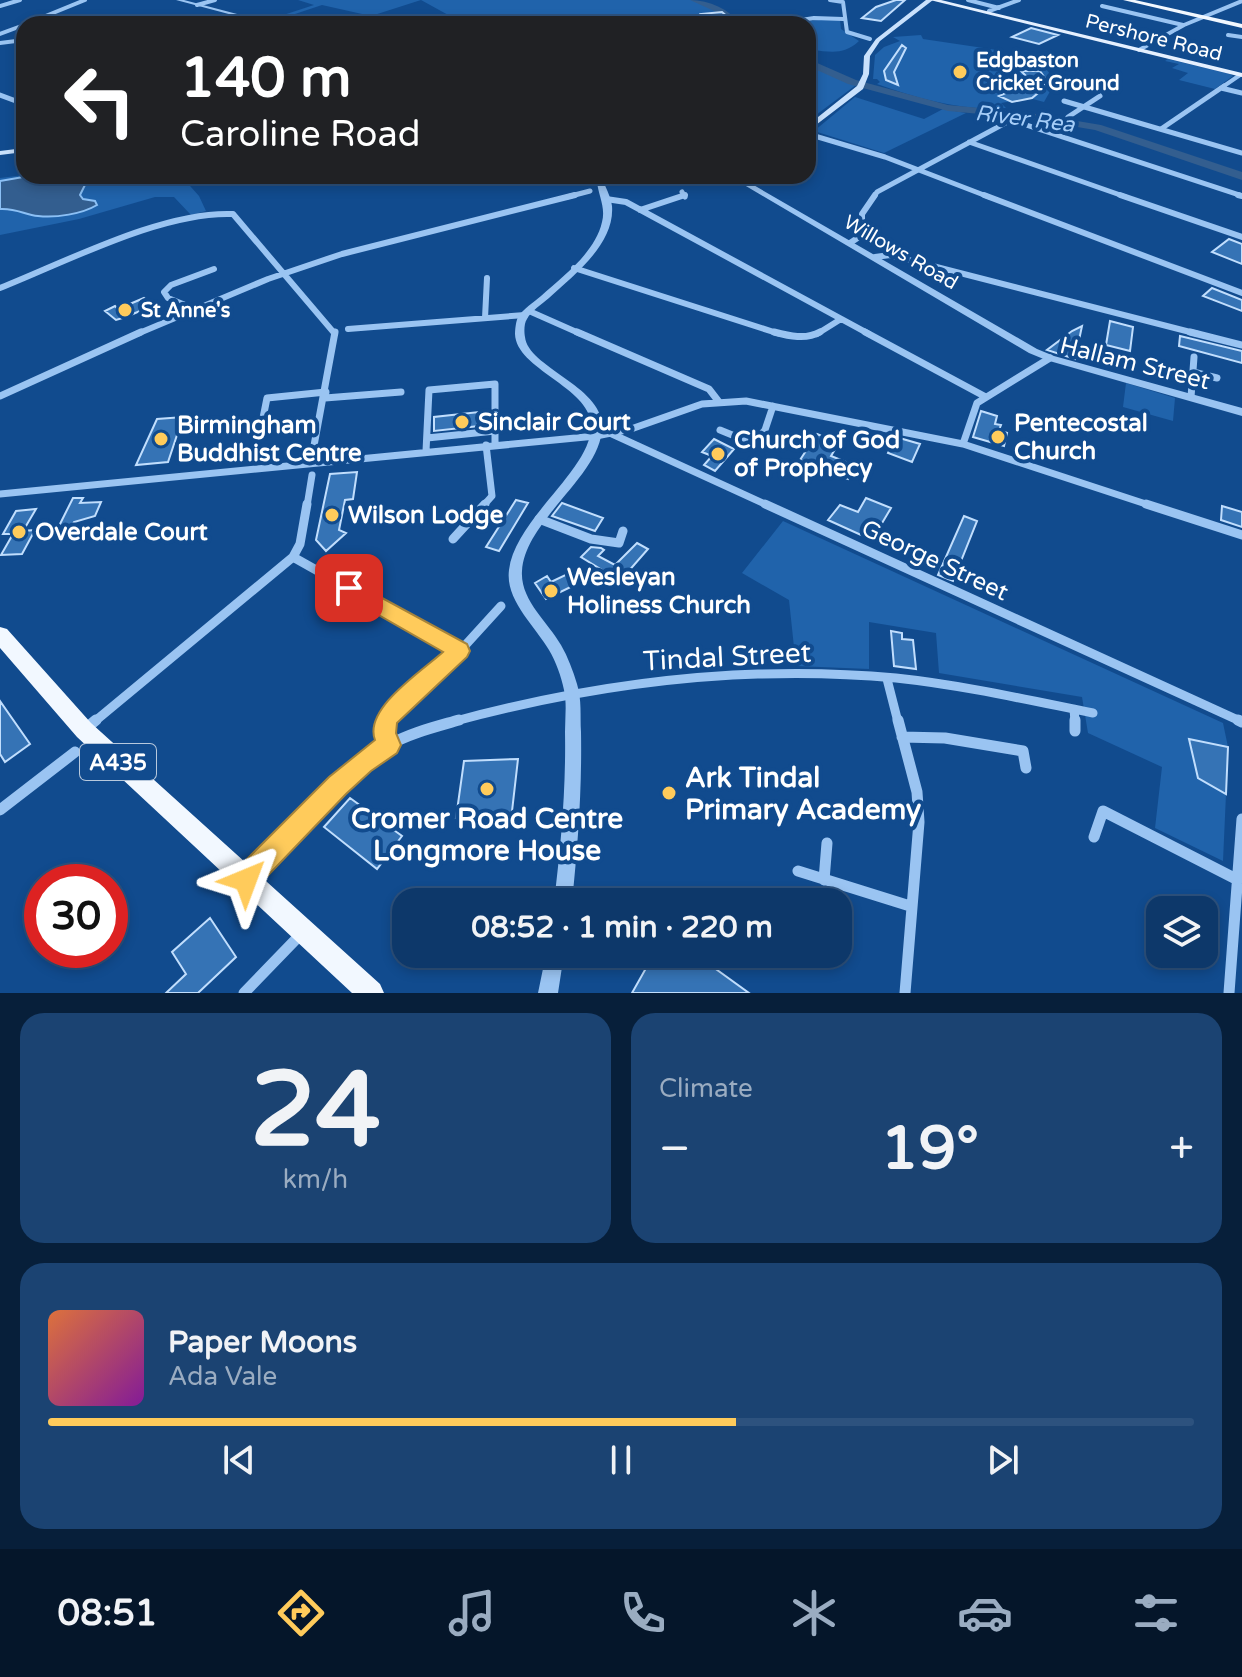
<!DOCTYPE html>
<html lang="en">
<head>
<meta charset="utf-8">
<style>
  body { margin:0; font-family:"Varela Round",sans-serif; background:#1b4372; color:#f1f3f6; height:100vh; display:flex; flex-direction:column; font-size:30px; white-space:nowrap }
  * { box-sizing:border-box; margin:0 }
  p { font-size:26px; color:#9aacc1 }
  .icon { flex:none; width:44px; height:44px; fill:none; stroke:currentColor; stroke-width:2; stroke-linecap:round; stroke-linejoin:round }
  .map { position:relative; height:993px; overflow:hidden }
  .drawer { display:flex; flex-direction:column; gap:20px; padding:20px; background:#071f3a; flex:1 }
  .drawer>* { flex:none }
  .hud { position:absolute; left:16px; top:16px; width:800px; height:168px; border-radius:24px; box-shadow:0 4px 12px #0003,0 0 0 2px #2d527e; background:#202124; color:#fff; overflow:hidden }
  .buttons { position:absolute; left:1146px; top:896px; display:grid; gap:16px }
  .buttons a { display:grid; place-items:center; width:72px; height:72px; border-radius:16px; background:#0d386a; box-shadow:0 4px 12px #0003,0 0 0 2px #2d527e; font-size:40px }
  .speed { position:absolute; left:24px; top:864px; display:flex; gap:16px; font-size:40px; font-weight:700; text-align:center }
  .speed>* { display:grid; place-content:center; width:104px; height:104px; border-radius:50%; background:#0d386a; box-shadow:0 4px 12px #0003,0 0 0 2px #2d527e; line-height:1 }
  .speed .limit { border:12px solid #d22; background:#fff; color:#111 }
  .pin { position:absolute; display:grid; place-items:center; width:68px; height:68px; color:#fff; margin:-34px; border-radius:16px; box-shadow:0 4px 12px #0006 }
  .me { position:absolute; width:88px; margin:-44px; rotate:44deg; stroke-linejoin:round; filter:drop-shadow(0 0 6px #0008) }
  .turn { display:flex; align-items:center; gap:28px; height:168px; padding:0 32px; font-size:36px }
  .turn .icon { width:104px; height:104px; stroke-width:2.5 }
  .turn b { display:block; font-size:56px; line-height:68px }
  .big { font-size:60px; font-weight:700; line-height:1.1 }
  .drawer .card { flex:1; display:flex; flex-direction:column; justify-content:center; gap:12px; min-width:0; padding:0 28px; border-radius:24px; background:#1b4372 }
  .drawer .dial { align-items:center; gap:0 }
  .dial b { font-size:104px; line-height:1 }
  .song { display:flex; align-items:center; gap:24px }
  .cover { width:96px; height:96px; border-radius:12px; background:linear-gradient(135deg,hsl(20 70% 55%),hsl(290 70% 35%)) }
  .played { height:8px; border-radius:4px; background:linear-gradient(90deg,#ffcb5b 60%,#2d527e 60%) }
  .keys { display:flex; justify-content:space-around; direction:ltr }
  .heat { display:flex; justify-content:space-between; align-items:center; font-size:44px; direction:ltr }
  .drawer .tiles { flex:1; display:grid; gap:20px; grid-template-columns:1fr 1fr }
  .card:last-child { grid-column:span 2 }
  .trip { position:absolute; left:392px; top:888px; width:460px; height:80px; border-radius:24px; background:#0d386a; box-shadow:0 4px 12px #0003,0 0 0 2px #2d527e; font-weight:700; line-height:80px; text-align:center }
  .dock { display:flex; height:128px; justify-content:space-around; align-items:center; background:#05162a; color:#9aacc1 }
  .dock .icon { width:56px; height:56px }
  .dock .selected { color:#ffcb5b }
  .dock b { font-size:36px; color:#f1f3f6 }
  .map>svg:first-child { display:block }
  .green { fill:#2063ab }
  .water { fill:#335e8f; stroke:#8cc0f5; stroke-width:2 }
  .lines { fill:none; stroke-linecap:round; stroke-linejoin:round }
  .stream { stroke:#8cc0f5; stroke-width:2 }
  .river { fill:#335e8f; fill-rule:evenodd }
  .building { fill:#3573b5; stroke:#c1defd; stroke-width:2 }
  .minor-far5 { stroke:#9ac4f2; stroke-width:4 }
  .minor-far4 { stroke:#9ac4f2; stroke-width:5 }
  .minor-far3 { stroke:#9ac4f2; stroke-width:6 }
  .minor-far2 { stroke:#9ac4f2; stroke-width:7 }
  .minor-far1 { stroke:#9ac4f2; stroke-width:9 }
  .minor { stroke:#9ac4f2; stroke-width:11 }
  .tertiary { fill:#9ac4f2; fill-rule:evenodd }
  .secondary { fill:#c9e1fc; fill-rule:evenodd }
  .primary { fill:#e5f0ff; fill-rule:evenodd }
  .trunk { fill:#f2f8ff; fill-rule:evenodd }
  .route { fill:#ffcb5b; stroke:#a6843b; stroke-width:2 }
  .poi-dot { fill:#ffcb5b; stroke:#114b8e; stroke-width:3 }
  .labels { text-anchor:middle; stroke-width:8; stroke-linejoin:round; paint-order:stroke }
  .far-street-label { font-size:20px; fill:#fff; stroke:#114b8e }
  .far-poi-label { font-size:20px; font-weight:bold; fill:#fff; stroke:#114b8e; text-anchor:start }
  .far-water-label { font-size:22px; font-style:italic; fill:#a6cef9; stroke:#114b8e }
  .shield { fill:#114b8e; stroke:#b8c9dd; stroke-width:2 }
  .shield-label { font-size:22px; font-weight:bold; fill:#fff }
  .street-label { font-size:24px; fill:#fff; stroke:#114b8e }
  .poi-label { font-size:24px; font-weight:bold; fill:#fff; stroke:#114b8e; text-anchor:start }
  .near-street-label { font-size:28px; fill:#fff; stroke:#114b8e }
  .near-poi-label { font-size:28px; font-weight:bold; fill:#fff; stroke:#114b8e; text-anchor:start }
</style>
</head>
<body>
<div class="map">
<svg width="1242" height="993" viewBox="0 0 1242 993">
  <rect width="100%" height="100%" fill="#114b8e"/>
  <path class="green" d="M 298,0 L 691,0 L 724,13 L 733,24 L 459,24 L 461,22 L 421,0 L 371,16 L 322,5 L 274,21 L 268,20 L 314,5 Z
    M 818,20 L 840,20 L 841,29 L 859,41 C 844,55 832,52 812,50 L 808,48 L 808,24 L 785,24 Z
    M 921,35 L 923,39 L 997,50 L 1049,68 L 1046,69 L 1055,80 L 1063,81 L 1062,87 L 1053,86 L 1044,102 L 1029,98 L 1001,103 L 1006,108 C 961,111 920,99 877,84 L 880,82 L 877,79 L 873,79 L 875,55 L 884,47 L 900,41 L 893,37 Z
    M 1168,59 L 1230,74 L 1233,76 L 1215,89 L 1179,80 L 1188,73 L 1172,68 L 1179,64 L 1165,61 Z
    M 808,64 L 856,85 L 808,121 Z
    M 855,97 L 924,119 L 943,109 L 966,113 L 884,153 L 814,131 Z
    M 24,175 L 183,178 L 199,196 L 206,211 L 191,215 L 174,197 L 155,197 L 79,219 L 0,235 L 0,178 Z
    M 1126,383 L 1175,398 L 1173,421 L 1123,407 Z
    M 783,521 L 1223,723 L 1228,747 L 1189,740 L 1198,778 L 1226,794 L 1223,861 L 1155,828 L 1162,767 L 1088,733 L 1082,697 L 939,673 L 936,633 L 869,622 L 869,669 L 796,666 L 789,600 L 742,573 Z"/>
  <path class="water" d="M 29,176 L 77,176 L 85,185 L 80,195 L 83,199 L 95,201 L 97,205 C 82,214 56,218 38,216 C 25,215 17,208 0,209 L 0,181 Z"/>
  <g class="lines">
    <path class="stream" d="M 812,93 L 816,94
      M 124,176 L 151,185"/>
    <path class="river" d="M 690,0 C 710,0 728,9 741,24 L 732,24 L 723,15 Z
      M 808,59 L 856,80 L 948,105 L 1024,112 L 1101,125 L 1242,172 L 1242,180 L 1095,130 L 1024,118 L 948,111 L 848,84 L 808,66 Z"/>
  </g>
  <path class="building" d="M 896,0 L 905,0 L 881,21 L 862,18 L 876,7 Z
    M 722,12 L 736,24 L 708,24 L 700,17 L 703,16 L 701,14 Z
    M 1031,28 L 1058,35 L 1039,44 L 1012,37 Z
    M 902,45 L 906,48 L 894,72 L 898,85 L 886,80 L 884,71 Z
    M 1021,71 L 1040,71 L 1047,81 L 1043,89 L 1032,98 L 1012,102 L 999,96 L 1019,87 L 1026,76 Z
    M 1229,239 L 1242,244 L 1242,264 L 1212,252 Z
    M 1212,288 L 1242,300 L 1242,311 L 1203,296 Z
    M 144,298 L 154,305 L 126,317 L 116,320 L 105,311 L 115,306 L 118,309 Z
    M 1110,321 L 1133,327 L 1130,351 L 1106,345 Z
    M 1082,326 L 1075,359 L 1047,350 L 1072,331 Z
    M 1180,336 L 1242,351 L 1242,363 L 1179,346 Z
    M 488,411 L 488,425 L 434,431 L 434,417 Z
    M 981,411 L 997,416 L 995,424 L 1001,425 L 999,430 L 1007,433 L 1004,446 L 973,437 Z
    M 183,417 L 168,462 L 136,465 L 157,419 Z
    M 817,434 L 832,440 L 829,443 L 837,446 L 831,456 L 856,466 L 848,479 L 800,460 Z
    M 896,437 L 920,444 L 912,462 L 888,453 Z
    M 714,439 L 734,449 L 715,471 L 704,465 L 712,456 L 702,452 Z
    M 357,472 L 353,499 L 345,500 L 339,530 L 346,533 L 326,551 L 316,540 L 330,474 Z
    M 73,498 L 83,498 L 80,503 L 101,502 L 95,516 L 74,522 L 71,529 L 57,530 Z
    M 866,498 L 891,508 L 872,540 L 828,520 L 840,505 L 858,512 Z
    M 516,500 L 528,503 L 499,551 L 486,547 Z
    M 562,503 L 603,518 L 595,531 L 552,516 Z
    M 1222,506 L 1242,512 L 1242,527 L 1221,520 Z
    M 36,509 L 23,531 L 35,530 L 22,554 L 1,555 L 13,534 L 3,534 L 16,511 Z
    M 964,516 L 977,521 L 953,581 L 938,575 Z
    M 637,543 L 648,549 L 620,581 L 581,557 L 591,547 L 601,548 L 604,550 L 598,556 L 615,565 Z
    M 576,570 L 583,581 L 546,599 L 535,583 L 547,576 L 551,582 Z
    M 891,631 L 902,633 L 902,639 L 913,640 L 916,669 L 894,666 Z
    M 0,701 L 30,744 L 5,762 L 0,754 Z
    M 1189,739 L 1228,747 L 1226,794 L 1198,778 Z
    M 518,759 L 511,820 L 456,818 L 464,761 Z
    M 350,798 L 402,836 L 377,869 L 324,827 Z
    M 210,918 L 236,957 L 198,993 L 166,993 L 186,974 L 172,952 Z
    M 654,954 L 695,954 L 749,993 L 632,993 Z"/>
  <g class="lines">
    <path class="minor-far5" d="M 830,0 L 843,2 L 847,32 L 870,39
      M 968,0 L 999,8
      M 197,5 L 215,0
      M 0,6 L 20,0
      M 1102,6 L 1183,25
      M 989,11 L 1019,0
      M 381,19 L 413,24
      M 1099,22 L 1162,36
      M 26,24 L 85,0
      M 292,24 L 309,17
      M 775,24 L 814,18 L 843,19
      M 0,34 L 24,25
      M 1228,35 L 1242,37
      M 0,43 L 24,40
      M 1139,50 L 1184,25 L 1242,1
      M 1221,88 L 1240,75"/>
    <path class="minor-far4" d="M 1221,88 L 1242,93
      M 0,95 L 24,104
      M 1064,101 L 1242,153
      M 1068,117 L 1100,96
      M 1161,129 L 1224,86
      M 808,134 L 885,157 L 989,197
      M 969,142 L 1126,197
      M 682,192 L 685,197
      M 567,197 L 590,191
      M 874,197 L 877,192 L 1011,120 L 1242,196"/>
    <path class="minor-far3" d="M 984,195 L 1242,293
      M 1120,195 L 1242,237
      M 1238,195 L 1242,196
      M 606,199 L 626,202 L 869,334
      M 640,210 L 685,195
      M 850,243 L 862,235 L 862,214 L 875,195
      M 875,257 L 890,255 L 1198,334
      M 574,268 L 780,334
      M 0,288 C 66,262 162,211 233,214 L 335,334
      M 195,309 L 168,298 L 164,292 L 171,285 L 214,269
      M 529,311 L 581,334
      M 485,318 L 487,278
      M 348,329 L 525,315
      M 137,334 L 268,279 L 342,254 L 575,195
      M 817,334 L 841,319"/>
    <path class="minor-far2" d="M 577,332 L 709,389 L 719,402
      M 774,332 C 789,336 806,340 820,332
      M 865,332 L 984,396
      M 1190,332 L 1242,345
      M 1193,372 L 1217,378
      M 0,396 L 141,332
      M 1191,397 L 1194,357
      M 325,398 L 401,392
      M 263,418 L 267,398 L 326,392
      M 720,430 L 742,439 L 756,440 L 765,430 L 773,406
      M 612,434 L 769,506
      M 427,438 L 495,431
      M 963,444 L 977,403 L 1050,358
      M 313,451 L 335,332
      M 426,451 L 429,390 L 495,384 L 495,444
      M 0,494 L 596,436 L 631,429 L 702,404 L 746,401 L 963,444 L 1152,506
      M 307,506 L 312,475
      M 483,506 L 492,496 L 486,445"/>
    <path class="minor-far1" d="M 765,504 L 1242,722
      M 1146,504 L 1242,535
      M 539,519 L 591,539 L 619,543 L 623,531
      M 453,539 L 485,504
      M 293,557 L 460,651
      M 887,679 L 898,722
      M 1074,709 L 1075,722
      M 94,722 L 293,557 L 300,544 L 307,504
      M 386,722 L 460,651 L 501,606
      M 452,722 C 596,683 746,664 896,678 C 962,685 1028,700 1093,713"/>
    <path class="minor" d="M 387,720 L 384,730 L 389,745
      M 898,720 L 917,792 L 919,822 L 905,993
      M 1075,720 L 1075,731
      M 1238,720 L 1242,722
      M 84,730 L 96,720
      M 902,737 L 945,738 L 1023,751 L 1026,768
      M 0,810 L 75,752
      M 1094,837 L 1103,811 L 1238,880
      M 798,871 L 910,906
      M 249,876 C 291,830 333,775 389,745 C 410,733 435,727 459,720
      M 824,880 L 827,843
      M 244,993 L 302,933
      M 1229,993 L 1242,819"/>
    <path class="tertiary" d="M 176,0 L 184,0 L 275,24 L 266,24 Z
      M 729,176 L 738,176 L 1037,349 L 1054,356 L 1242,408 L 1242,416 L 1046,360 L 1029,353 Z
      M 597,181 L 604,183 C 607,190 611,198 612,206 C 615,244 574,275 549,298 C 542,304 531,311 527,319 C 524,323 524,332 525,337 C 528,367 601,386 602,425 C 604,474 525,519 522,571 C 520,600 548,622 561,645 C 568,657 573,671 577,684 C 582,700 580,716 581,732 C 582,789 578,845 572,902 L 554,902 C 561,845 566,789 565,732 C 565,718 567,704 564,690 C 561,676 556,662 549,650 C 535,626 505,600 509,570 C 515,518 594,468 591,424 C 589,387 516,369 515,334 C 515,329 516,321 518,317 C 523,309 534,302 541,296 C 563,276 595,253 602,222 C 606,207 598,195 597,181 Z
      M 546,954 L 564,954 L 558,993 L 538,993 Z"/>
    <path class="secondary" d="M 926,0 L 933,0 L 880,41 L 870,56 L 869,74 L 863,89 L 808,131 L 808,125 L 857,86 L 863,74 L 864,56 L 876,39 Z
      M 24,148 L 24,152 L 0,155 L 0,151 Z
      M 547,176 C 564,176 581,181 597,180 C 615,180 631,176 648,176 L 644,179 L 596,186 Z"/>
    <path class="primary" d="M 930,0 L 941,0 L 1242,73 L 1242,77 Z"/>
    <path class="trunk" d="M 1123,0 L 1135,0 L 1242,24 L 1242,28 Z
      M 0,627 L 7,629 L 91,723 L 380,984 L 384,993 L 352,993 L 77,737 L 0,648 Z"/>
  </g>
  <path class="route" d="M 349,580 L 467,644 L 470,651 L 467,657 L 397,723 L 396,733 L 401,745 L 397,753 L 371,771 L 346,794 L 255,889 L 246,893 L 236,889 L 233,880 L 236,870 L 329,777 L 375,740 C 363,709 422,671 443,652 L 342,594 L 339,588 L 342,583 Z"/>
  <g class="poi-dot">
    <circle cx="960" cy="72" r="8"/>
    <circle cx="125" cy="310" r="8"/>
    <circle cx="462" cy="422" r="8"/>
    <circle cx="998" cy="437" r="8"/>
    <circle cx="161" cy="439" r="8"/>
    <circle cx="718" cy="454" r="8"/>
    <circle cx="332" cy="515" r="8"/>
    <circle cx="19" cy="532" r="8"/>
    <circle cx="551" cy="591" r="8"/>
    <circle cx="487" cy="789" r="8"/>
    <circle cx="669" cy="793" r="8"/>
  </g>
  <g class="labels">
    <g class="far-street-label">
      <text transform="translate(1154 37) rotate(14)" y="7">Pershore Road</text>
      <text transform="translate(901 252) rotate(30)" y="7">Willows Road</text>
    </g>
    <g class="far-poi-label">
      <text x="976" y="67">Edgbaston<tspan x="976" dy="23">Cricket Ground</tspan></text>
      <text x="141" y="317">St Anne's</text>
    </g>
    <g class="far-water-label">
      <text transform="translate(1025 118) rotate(7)" y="8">River Rea</text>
    </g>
    <rect class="shield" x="80" y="744" width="76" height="36" rx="6"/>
    <g class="shield-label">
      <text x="118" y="770">A435</text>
    </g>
    <g class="street-label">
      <text transform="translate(1135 363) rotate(14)" y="8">Hallam Street</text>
      <text transform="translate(935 560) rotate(25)" y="8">George Street</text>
    </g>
    <g class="poi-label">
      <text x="478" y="430">Sinclair Court</text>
      <text x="1014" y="431">Pentecostal<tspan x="1014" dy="28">Church</tspan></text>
      <text x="177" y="433">Birmingham<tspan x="177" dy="28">Buddhist Centre</tspan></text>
      <text x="734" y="448">Church of God<tspan x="734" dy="28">of Prophecy</tspan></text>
      <text x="348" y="523">Wilson Lodge</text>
      <text x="35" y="540">Overdale Court</text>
      <text x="567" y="585">Wesleyan<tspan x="567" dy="28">Holiness Church</tspan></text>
    </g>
    <g class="near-street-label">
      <text transform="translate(727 656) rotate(-3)" y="10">Tindal Street</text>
    </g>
    <g class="near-poi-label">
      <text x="685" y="787">Ark Tindal<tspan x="685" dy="32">Primary Academy</tspan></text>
      <text x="487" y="828" text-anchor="middle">Cromer Road Centre<tspan x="487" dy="32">Longmore House</tspan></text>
    </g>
  </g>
</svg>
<div class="buttons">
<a><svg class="icon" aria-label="layers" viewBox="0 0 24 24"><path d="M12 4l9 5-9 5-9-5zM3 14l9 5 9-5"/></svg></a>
</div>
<div class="speed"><div class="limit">30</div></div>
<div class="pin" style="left:349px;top:588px;background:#d93025"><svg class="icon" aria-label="arrive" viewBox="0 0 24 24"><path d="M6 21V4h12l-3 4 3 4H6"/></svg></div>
<svg class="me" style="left:246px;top:880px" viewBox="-20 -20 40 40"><path d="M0-17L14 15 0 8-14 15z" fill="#ffcb5b" stroke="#fff" stroke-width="4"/></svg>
<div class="trip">08:52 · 1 min · 220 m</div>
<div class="hud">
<div class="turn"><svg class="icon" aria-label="left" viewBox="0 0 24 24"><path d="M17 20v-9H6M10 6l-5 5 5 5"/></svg><div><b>140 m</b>Caroline Road</div></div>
</div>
</div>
<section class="drawer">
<div class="tiles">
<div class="card dial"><b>24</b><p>km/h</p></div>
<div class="card"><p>Climate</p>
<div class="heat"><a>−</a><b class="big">19°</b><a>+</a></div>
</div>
<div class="card">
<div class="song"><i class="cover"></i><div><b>Paper Moons</b><p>Ada Vale</p></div></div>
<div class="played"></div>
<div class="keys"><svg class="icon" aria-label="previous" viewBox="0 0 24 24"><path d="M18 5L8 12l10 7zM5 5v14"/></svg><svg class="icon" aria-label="pause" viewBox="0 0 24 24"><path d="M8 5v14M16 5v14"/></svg><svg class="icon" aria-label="next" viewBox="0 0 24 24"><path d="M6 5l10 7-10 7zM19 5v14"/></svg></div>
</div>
</div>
</section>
<nav class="dock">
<b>08:51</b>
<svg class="icon selected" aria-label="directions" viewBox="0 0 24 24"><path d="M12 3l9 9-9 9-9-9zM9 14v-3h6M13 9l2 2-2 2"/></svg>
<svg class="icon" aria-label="music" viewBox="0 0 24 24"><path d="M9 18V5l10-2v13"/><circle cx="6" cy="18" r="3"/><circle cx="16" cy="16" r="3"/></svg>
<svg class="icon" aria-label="phone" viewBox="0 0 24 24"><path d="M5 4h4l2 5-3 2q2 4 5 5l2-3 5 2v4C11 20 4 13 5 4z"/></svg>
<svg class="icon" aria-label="climate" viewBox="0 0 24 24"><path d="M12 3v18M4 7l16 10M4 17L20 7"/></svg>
<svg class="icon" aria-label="car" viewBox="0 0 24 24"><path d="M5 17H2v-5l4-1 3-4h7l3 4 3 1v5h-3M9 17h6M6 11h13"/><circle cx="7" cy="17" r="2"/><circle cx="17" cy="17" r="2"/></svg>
<svg class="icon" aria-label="filters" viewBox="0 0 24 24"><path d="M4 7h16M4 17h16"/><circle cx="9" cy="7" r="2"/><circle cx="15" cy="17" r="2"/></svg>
</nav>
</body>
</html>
